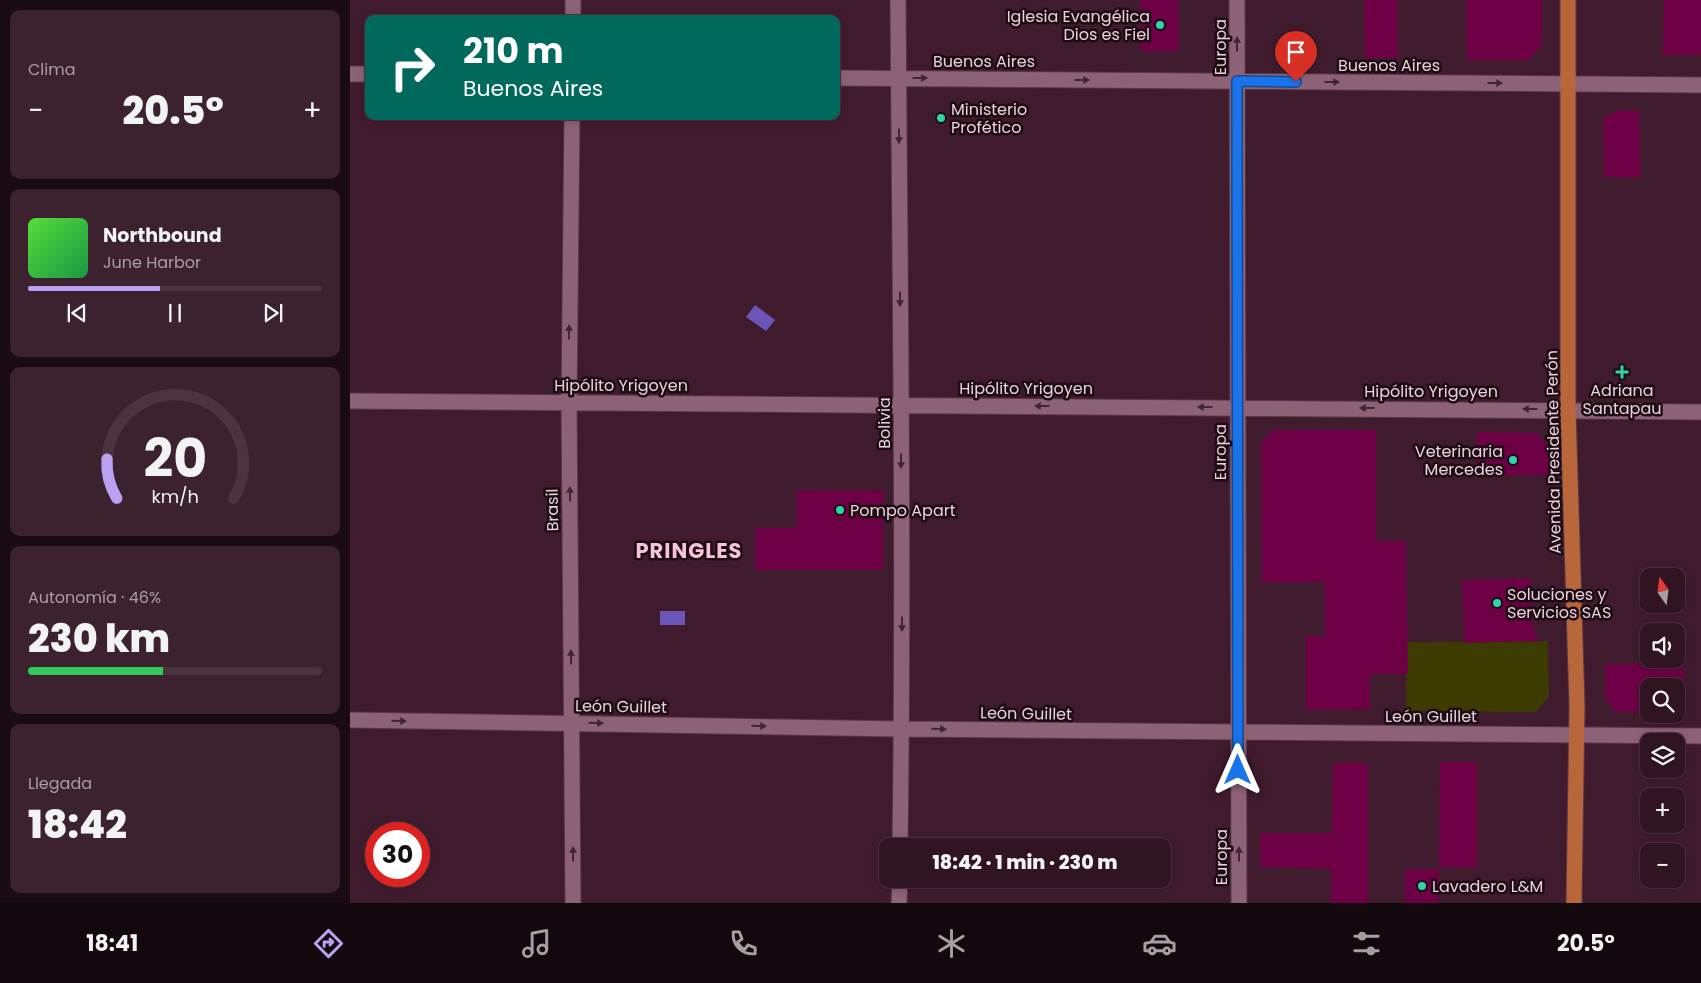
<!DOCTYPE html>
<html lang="es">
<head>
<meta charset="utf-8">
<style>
  body { margin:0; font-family:Poppins,sans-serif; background:#3c212f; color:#f1f3f6; height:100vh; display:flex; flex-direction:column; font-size:19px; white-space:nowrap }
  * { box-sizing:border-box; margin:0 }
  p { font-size:16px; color:#a89ea5 }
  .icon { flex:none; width:28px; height:28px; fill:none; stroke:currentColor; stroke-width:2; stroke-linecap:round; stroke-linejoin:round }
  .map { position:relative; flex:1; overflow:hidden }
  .drawer { display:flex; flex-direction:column; gap:10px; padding:10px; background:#1a0b13; width:350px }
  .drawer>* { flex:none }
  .guide { position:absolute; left:15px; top:15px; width:475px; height:105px; border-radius:10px; box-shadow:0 2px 8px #0003,0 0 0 1px #4b3340; background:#00695c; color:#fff; overflow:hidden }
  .needle { width:32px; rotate:346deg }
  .fabs { position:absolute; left:1290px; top:568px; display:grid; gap:10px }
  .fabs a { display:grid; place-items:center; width:45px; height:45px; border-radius:10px; background:#301422; box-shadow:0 2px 8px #0003,0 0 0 1px #4b3340; font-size:25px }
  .speed { position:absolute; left:15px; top:822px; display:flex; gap:10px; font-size:25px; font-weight:700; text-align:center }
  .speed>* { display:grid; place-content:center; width:65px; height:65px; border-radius:50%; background:#301422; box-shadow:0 2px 8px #0003,0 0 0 1px #4b3340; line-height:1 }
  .speed .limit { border:8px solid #d22; background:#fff; color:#111 }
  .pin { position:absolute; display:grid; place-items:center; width:42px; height:42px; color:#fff; margin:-51px -21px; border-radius:50% 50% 50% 0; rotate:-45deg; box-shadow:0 0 5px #0007 }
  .pin .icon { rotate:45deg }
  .me { position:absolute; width:55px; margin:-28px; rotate:0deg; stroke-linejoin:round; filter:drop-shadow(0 0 4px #0008) }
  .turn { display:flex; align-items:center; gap:18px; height:105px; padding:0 15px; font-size:22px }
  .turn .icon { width:65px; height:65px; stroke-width:2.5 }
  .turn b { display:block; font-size:35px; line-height:42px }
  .big { font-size:38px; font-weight:800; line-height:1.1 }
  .drawer .card { flex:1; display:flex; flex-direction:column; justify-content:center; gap:8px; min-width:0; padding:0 18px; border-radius:10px; background:#3c212f }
  .drawer .dial { align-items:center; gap:0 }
  .dial svg { height:130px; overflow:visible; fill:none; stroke:#4b3340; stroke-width:7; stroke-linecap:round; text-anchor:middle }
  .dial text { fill:#f1f3f6; stroke:none }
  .song { display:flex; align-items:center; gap:15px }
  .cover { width:60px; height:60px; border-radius:8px; background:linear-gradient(135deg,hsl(110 70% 55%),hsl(140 70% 35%)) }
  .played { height:5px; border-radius:2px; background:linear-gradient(90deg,#bca0f2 45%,#4b3340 45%) }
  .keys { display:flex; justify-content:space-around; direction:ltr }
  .heat { display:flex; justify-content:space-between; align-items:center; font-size:28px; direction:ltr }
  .charge { height:8px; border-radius:4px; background:linear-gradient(90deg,#34c759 46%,#4b3340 0) }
  .trip { position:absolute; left:529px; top:838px; width:292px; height:50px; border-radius:10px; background:#301422; box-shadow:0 2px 8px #0003,0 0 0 1px #4b3340; font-weight:800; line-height:50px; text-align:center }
  .menu { display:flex; height:80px; justify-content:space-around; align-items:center; background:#13080e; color:#a89ea5 }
  .menu .icon { width:35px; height:35px }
  .menu .selected { color:#bca0f2 }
  .menu b { font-size:22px; color:#f1f3f6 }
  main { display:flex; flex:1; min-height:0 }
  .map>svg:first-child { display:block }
  .green { fill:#3c3c02 }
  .water { fill:#6b56b8 }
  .building { fill:#6d0045 }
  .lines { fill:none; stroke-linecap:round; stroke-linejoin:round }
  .minor-casing { stroke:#583949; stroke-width:17 }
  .major-casing { stroke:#583949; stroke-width:17 }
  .minor { stroke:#8e6276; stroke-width:15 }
  .major { stroke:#ba663b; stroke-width:15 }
  .oneway { fill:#3f2631 }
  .route-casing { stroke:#114b97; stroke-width:12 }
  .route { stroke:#1a73e8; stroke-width:9 }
  .poi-dot { fill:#31d4a9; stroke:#1d0c14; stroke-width:2 }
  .labels { text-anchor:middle; stroke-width:5; stroke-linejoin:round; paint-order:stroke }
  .poi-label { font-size:16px; fill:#e9d0da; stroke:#1d0c14; text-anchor:start }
  .street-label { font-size:16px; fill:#e9d0da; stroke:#1d0c14 }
  .district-label { font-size:21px; font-weight:bold; letter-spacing:1px; fill:#f4c3d9; stroke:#1d0c14 }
</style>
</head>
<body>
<main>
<section class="drawer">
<div class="card"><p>Clima</p>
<div class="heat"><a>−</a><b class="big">20.5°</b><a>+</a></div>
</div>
<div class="card">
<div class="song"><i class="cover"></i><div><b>Northbound</b><p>June Harbor</p></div></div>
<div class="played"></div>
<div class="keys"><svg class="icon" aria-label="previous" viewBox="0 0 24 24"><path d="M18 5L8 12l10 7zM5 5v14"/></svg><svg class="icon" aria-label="pause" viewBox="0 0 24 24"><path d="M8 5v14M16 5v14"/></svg><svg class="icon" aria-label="next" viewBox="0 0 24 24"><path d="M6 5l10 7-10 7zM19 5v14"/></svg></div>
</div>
<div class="card dial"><svg viewBox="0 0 100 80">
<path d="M14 69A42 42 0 1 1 86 69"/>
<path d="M14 69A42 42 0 0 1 8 45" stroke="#bca0f2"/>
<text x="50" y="56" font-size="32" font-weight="700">20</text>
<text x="50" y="72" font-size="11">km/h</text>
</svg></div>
<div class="card"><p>Autonomía · 46%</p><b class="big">230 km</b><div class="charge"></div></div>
<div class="card"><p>Llegada</p><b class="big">18:42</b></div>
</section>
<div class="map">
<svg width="1351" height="903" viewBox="0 0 1351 903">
  <rect width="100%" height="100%" fill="#401b2e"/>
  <path class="green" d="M 1198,641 L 1199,696 L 1186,712 L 1056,711 L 1057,642 Z"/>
  <path class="water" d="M 405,305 L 425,320 L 416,331 L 396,317 Z
    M 310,611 L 335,611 L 335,625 L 310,625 Z"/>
  <path class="building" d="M 790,0 L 828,0 L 829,51 L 791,51 Z
    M 1014,0 L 1047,0 L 1048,58 L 1015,58 Z
    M 1116,0 L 1192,0 L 1192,45 L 1178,60 L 1117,60 Z
    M 1314,0 L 1351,0 L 1351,55 L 1313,55 Z
    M 1266,111 L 1289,111 L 1291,177 L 1254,177 L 1253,119 Z
    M 922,430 L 1026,430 L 1026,541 L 1056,541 L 1058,674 L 1020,674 L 1020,709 L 956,710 L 956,636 L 975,636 L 975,582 L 912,583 L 911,443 Z
    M 1127,432 L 1186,433 L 1198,445 L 1198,475 L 1128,476 Z
    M 447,490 L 533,491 L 533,570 L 405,570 L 405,528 L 447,528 Z
    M 1181,578 L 1182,626 L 1190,641 L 1114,643 L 1112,580 Z
    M 1333,663 L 1334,711 L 1326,711 L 1326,686 L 1299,686 L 1299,711 L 1264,712 L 1255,696 L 1255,664 Z
    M 1090,762 L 1127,762 L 1127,868 L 1089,867 Z
    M 983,763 L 1018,763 L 1018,903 L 981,903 L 981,869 L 910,867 L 910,833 L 982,833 Z
    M 1055,869 L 1089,869 L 1089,903 L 1055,903 Z"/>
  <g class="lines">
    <defs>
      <path id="minor" d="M 223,0 L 223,19
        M 548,0 C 550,282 554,564 550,846
        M 887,0 L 889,903
        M 0,74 L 19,74
        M 486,78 L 1351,85
        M 222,116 L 219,403 L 223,903
        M 0,401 L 1351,412
        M 0,720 L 552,729 L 1351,736
        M 549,903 L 550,879"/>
      <path id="major" d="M 1218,0 L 1218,410 L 1227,706 L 1224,903"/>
    </defs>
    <use href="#minor" class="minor-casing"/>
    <use href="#major" class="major-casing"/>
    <use href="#minor" class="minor"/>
    <use href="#major" class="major"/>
  </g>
  <defs><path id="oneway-solid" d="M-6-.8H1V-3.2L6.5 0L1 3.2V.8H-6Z" transform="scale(1.25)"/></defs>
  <g class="oneway">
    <use href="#oneway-solid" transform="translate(887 44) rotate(-90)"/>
    <use href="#oneway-solid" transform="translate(570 78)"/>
    <use href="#oneway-solid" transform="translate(732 80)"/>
    <use href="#oneway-solid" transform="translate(982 82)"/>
    <use href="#oneway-solid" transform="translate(1145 83)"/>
    <use href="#oneway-solid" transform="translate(549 136) rotate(90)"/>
    <use href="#oneway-solid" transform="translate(550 299) rotate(90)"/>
    <use href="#oneway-solid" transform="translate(219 332) rotate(-89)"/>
    <use href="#oneway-solid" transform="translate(692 406) rotate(-180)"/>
    <use href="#oneway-solid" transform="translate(855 407) rotate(-180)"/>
    <use href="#oneway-solid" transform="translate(1017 408) rotate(-180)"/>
    <use href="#oneway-solid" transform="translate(1180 409) rotate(-180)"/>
    <use href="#oneway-solid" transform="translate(551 461) rotate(90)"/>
    <use href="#oneway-solid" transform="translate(220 494) rotate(-91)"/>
    <use href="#oneway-solid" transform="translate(552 624) rotate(90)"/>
    <use href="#oneway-solid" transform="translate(221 657) rotate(-91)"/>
    <use href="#oneway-solid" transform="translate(49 721) rotate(1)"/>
    <use href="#oneway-solid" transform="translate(246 723) rotate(1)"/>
    <use href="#oneway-solid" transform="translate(409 726) rotate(1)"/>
    <use href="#oneway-solid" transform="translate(589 729) rotate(1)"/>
    <use href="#oneway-solid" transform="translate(223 854) rotate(-90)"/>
    <use href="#oneway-solid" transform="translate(889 854) rotate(-90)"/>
  </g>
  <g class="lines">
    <defs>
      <path id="route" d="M 888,770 L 887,81 L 946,82"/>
    </defs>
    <use href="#route" class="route-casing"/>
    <use href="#route" class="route"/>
  </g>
  <g class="poi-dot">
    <circle cx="810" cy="25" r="5"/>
    <circle cx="591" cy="118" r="5"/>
    <path d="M1269.5 364.5h5v5h5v5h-5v5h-5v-5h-5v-5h5z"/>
    <circle cx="1163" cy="460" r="5"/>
    <circle cx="490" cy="510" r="5"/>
    <circle cx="1147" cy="603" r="5"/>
    <circle cx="1072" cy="886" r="5"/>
  </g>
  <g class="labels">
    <g class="poi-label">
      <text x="800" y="22" text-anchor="end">Iglesia Evangélica<tspan x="800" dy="18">Dios es Fiel</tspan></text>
      <text x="601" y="115">Ministerio<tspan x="601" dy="18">Profético</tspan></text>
      <text x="1272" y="396" text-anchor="middle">Adriana<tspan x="1272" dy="18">Santapau</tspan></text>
      <text x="1153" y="457" text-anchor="end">Veterinaria<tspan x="1153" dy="18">Mercedes</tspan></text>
      <text x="500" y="516">Pompo Apart</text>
      <text x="1157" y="600">Soluciones y<tspan x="1157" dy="18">Servicios SAS</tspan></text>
      <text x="1082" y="892">Lavadero L&amp;M</text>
    </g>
    <g class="street-label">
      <text transform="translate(870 47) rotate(-90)" y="6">Europa</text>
      <text x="634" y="67">Buenos Aires</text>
      <text x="1039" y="71">Buenos Aires</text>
      <text x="271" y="391">Hipólito Yrigoyen</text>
      <text x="676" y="394">Hipólito Yrigoyen</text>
      <text x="1081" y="397">Hipólito Yrigoyen</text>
      <text transform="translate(534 423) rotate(-90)" y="6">Bolivia</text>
      <text transform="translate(870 452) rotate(-90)" y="6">Europa</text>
      <text transform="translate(1203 452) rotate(-91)" y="6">Avenida Presidente Perón</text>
      <text transform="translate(202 510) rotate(-91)" y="6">Brasil</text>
      <text transform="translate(271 706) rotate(1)" y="6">León Guillet</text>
      <text transform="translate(676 713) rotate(1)" y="6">León Guillet</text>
      <text x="1081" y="722">León Guillet</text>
      <text transform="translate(871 857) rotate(-90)" y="6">Europa</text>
    </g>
    <g class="district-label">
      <text x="339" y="558">PRINGLES</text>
    </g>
  </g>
</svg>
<div class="fabs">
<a><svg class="needle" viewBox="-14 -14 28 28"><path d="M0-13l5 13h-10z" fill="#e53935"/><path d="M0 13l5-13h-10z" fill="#a89ea5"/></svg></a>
<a><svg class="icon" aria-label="sound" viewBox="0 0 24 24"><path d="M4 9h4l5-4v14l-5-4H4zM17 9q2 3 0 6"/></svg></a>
<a><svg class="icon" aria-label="search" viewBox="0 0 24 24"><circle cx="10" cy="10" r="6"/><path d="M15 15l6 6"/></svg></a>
<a><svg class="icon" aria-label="layers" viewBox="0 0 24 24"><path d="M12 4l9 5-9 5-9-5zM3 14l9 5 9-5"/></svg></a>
<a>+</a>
<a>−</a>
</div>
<div class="speed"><div class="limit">30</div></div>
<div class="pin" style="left:946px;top:82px;background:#d93025"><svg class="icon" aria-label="arrive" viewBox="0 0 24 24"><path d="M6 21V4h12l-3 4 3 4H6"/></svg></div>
<svg class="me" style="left:888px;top:770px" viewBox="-20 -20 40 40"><path d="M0-17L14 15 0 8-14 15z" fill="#1a73e8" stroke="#fff" stroke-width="4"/></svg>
<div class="trip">18:42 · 1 min · 230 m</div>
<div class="guide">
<div class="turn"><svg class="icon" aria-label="right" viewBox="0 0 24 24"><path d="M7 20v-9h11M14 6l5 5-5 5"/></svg><div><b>210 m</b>Buenos Aires</div></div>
</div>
</div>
</main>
<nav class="menu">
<b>18:41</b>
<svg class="icon selected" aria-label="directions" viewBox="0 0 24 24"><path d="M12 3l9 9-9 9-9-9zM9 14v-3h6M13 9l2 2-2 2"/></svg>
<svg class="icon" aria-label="music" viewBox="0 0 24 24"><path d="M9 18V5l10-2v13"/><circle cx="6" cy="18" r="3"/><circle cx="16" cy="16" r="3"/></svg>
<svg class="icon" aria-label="phone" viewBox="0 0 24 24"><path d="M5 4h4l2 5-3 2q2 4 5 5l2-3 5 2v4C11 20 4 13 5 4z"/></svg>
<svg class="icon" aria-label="climate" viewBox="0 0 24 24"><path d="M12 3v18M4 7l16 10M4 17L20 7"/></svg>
<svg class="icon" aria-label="car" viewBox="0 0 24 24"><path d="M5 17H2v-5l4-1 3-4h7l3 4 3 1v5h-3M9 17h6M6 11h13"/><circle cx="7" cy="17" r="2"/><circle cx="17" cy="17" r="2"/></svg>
<svg class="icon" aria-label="filters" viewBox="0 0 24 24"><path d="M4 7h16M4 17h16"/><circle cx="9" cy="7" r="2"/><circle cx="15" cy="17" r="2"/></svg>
<b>20.5°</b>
</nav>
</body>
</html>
